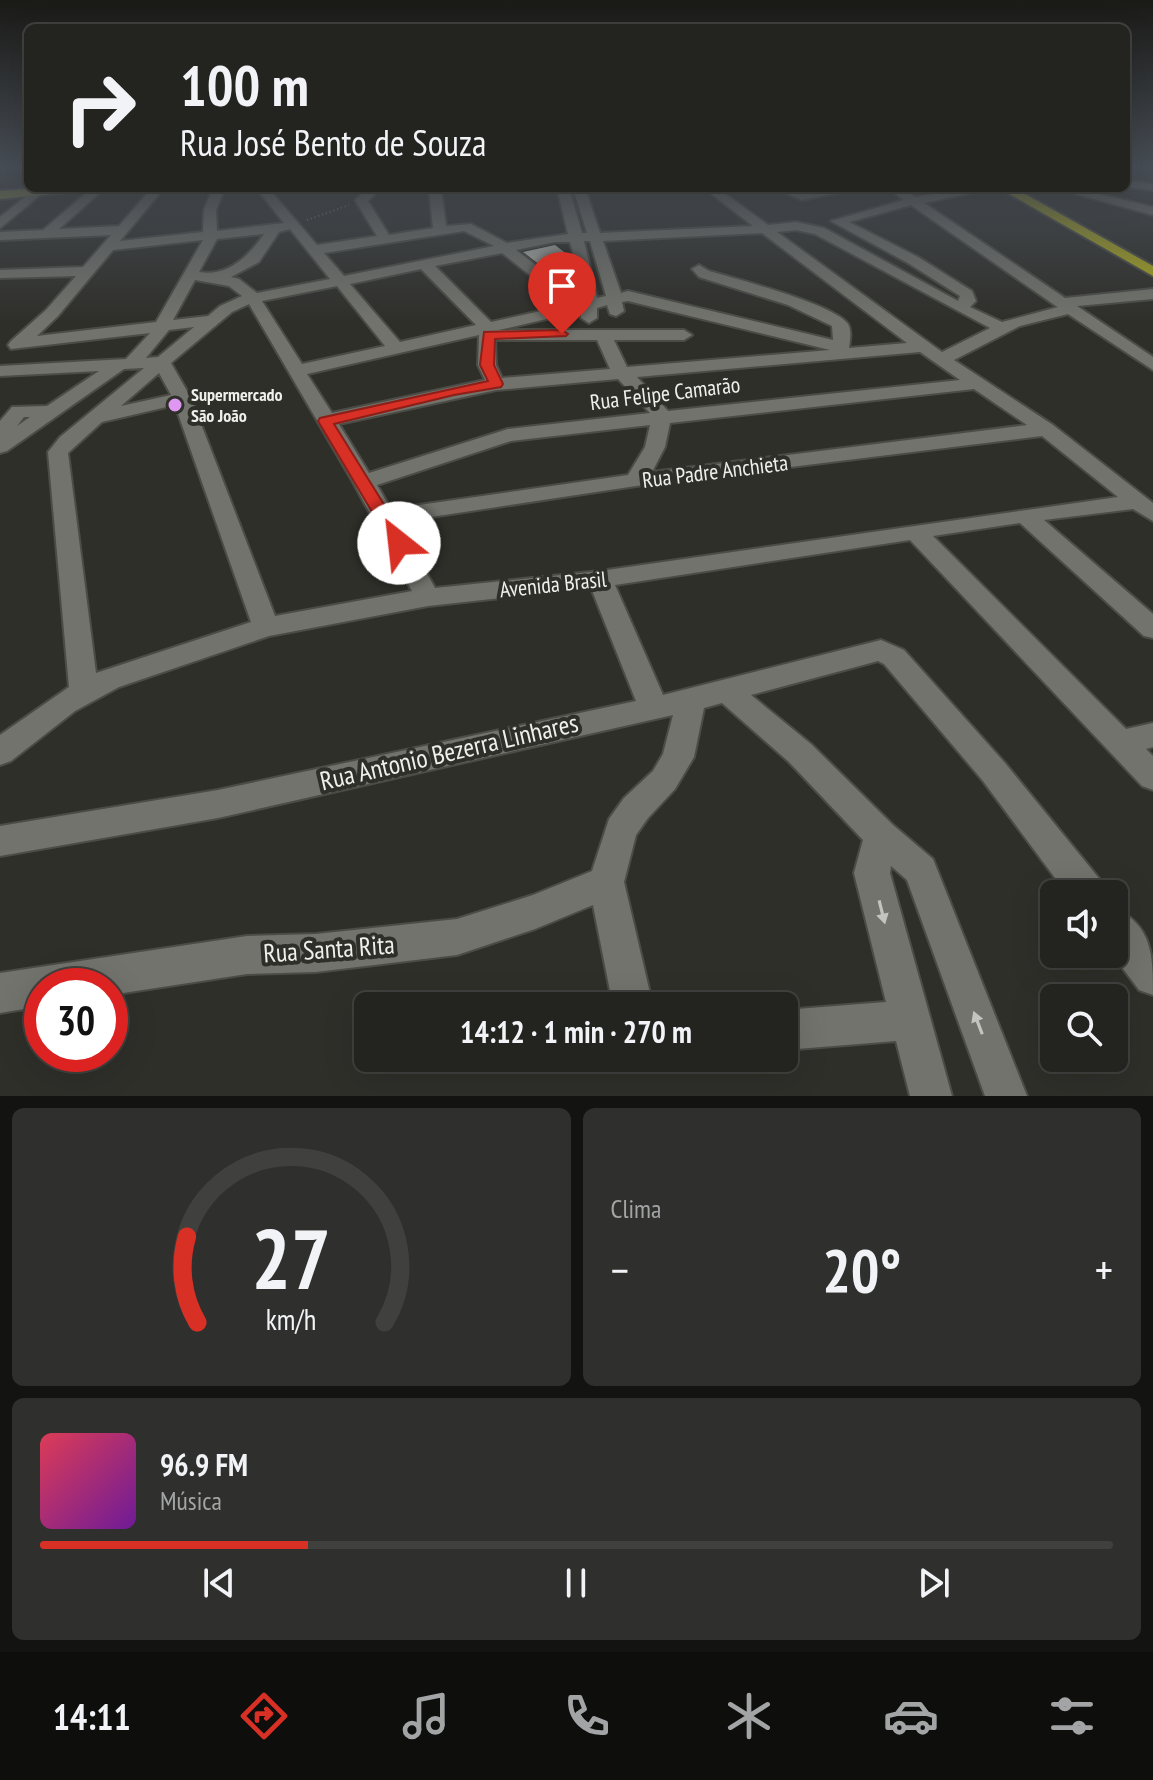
<!DOCTYPE html>
<html lang="pt">
<head>
<meta charset="utf-8">
<style>
  body { margin:0; font-family:"PT Sans Narrow",sans-serif; background:#2f2f2d; color:#f1f3f6; height:100vh; display:flex; flex-direction:column; font-size:30px; white-space:nowrap }
  * { box-sizing:border-box; margin:0 }
  p { font-size:26px; color:#a3a4a5 }
  .icon { flex:none; width:44px; height:44px; fill:none; stroke:currentColor; stroke-width:2; stroke-linecap:round; stroke-linejoin:round }
  .map { position:relative; height:1096px; overflow:hidden }
  .side { display:flex; flex-direction:column; gap:12px; padding:12px; background:#131312; flex:1 }
  .side>* { flex:none }
  .guide { position:absolute; left:24px; top:24px; width:1106px; height:168px; border-radius:12px; box-shadow:0 8px 32px #0002,0 0 0 2px #40403e; background:#232320; color:#f1f3f6; overflow:hidden }
  .buttons { position:absolute; left:1040px; top:880px; display:grid; gap:16px }
  .buttons a { display:grid; place-items:center; width:88px; height:88px; border-radius:12px; background:#232320; box-shadow:0 8px 32px #0002,0 0 0 2px #40403e; font-size:40px }
  .speed { position:absolute; left:24px; top:968px; display:flex; gap:16px; font-size:40px; font-weight:700; text-align:center }
  .speed>* { display:grid; place-content:center; width:104px; height:104px; border-radius:50%; background:#232320; box-shadow:0 8px 32px #0002,0 0 0 2px #40403e; line-height:1 }
  .speed .limit { border:12px solid #d22; background:#fff; color:#111 }
  .pin { position:absolute; display:grid; place-items:center; width:68px; height:68px; color:#fff; margin:-82px -34px; border-radius:50% 50% 50% 0; rotate:-45deg; box-shadow:0 0 8px #0007 }
  .pin .icon { rotate:45deg }
  .me { position:absolute; width:88px; margin:-44px; rotate:331deg; stroke-linejoin:round; filter:drop-shadow(0 0 6px #0008) }
  .turn { display:flex; align-items:center; gap:28px; height:168px; padding:0 24px; font-size:36px }
  .turn .icon { width:104px; height:104px; stroke-width:2.5 }
  .turn b { display:block; font-size:56px; line-height:68px }
  .big { font-size:60px; font-weight:700; line-height:1.1 }
  .side .card { flex:1; display:flex; flex-direction:column; justify-content:center; gap:12px; min-width:0; padding:0 28px; border-radius:12px; background:#2f2f2d }
  .side .dial { align-items:center; gap:0 }
  .dial svg { height:208px; overflow:visible; fill:none; stroke:#40403e; stroke-width:7; stroke-linecap:round; text-anchor:middle }
  .dial text { fill:#f1f3f6; stroke:none }
  .song { display:flex; align-items:center; gap:24px }
  .cover { width:96px; height:96px; border-radius:12px; background:linear-gradient(135deg,hsl(350 70% 55%),hsl(280 70% 35%)) }
  .played { height:8px; border-radius:4px; background:linear-gradient(90deg,#d93025 25%,#40403e 25%) }
  .keys { display:flex; justify-content:space-around; direction:ltr }
  .heat { display:flex; justify-content:space-between; align-items:center; font-size:44px; direction:ltr }
  .side .tiles { flex:1; display:grid; gap:12px; grid-template-columns:1fr 1fr }
  .card:last-child { grid-column:span 2 }
  .trip { position:absolute; left:354px; top:992px; width:444px; height:80px; border-radius:12px; background:#232320; box-shadow:0 8px 32px #0002,0 0 0 2px #40403e; font-weight:700; line-height:80px; text-align:center }
  .dock { display:flex; height:128px; justify-content:space-around; align-items:center; background:#0e0e0d; color:#a3a4a5 }
  .dock .icon { width:56px; height:56px }
  .dock .on { color:#d93025 }
  .dock b { font-size:36px; color:#f1f3f6 }
  .map>svg:first-child { display:block }
  .building { fill:#b0b1aa }
  .lines { fill:none; stroke-linecap:round; stroke-linejoin:round }
  .minor-casing { stroke:#4b4c46; stroke-width:4 }
  .major-casing { stroke:#4b4c46; stroke-width:4 }
  .highway-casing { stroke:#4b4c46; stroke-width:4 }
  .path { stroke:#848480; stroke-width:2; stroke-dasharray:1 3; stroke-linecap:butt }
  .minor { fill:#72736c; fill-rule:evenodd }
  .major { fill:#95953d; fill-rule:evenodd }
  .highway { fill:#adab1d; fill-rule:evenodd }
  .oneway { fill:#c3c4bf }
  .route { fill:#d93025; stroke:#8d1f18; stroke-width:2 }
  .poi-dot { fill:#de98f2; stroke:#2f2f2a; stroke-width:3 }
  .labels { text-anchor:middle; stroke-width:8; stroke-linejoin:round; paint-order:stroke }
  .far-poi-label { font-size:18px; font-weight:bold; fill:#efefec; stroke:#2f2f2a; text-anchor:start }
  .street-label { font-size:22px; fill:#efefec; stroke:#2f2f2a }
  .near-street-label { font-size:26px; fill:#efefec; stroke:#2f2f2a }
</style>
</head>
<body>
<div class="map">
<svg width="1153" height="1096" viewBox="0 0 1153 1096">
  <rect width="100%" height="100%" fill="#2f2f2a"/>
  <path class="building" d="M 555,245 L 568,255 L 575,274 L 557,278 L 523,252 Z"/>
  <g class="lines">
    <defs>
      <path id="minor" d="M 1126,181 L 1153,184 L 1153,190 L 1126,187 Z
        M 92,188 L 105,188 L 59,229 L 119,226 L 152,188 L 164,188 L 120,241 L 203,232 L 204,210 L 213,188 L 225,188 L 216,210 L 217,231 L 284,223 L 256,188 L 268,188 L 317,245 L 377,236 L 355,200 L 365,191 L 363,188 L 375,188 L 377,192 L 368,201 L 389,235 L 433,228 L 429,188 L 441,188 L 446,226 L 471,224 L 507,243 L 568,234 L 557,188 L 569,188 L 582,233 L 587,233 L 573,188 L 585,188 L 600,233 L 753,226 L 704,188 L 717,188 L 768,225 L 796,222 L 824,228 L 958,301 L 960,296 L 908,263 L 831,221 L 904,200 L 888,188 L 902,188 L 915,197 L 968,188 L 994,188 L 924,203 L 1065,298 L 1153,289 L 1153,299 L 1077,306 L 1153,357 L 1153,370 L 1068,314 L 1020,326 L 954,360 L 1053,425 L 1153,503 L 1153,521 L 1133,509 L 1044,520 L 1153,614 L 1153,638 L 1144,636 L 1020,523 L 933,536 L 1126,729 L 1153,723 L 1153,747 L 1146,749 L 1153,756 L 1153,790 L 1142,786 L 910,540 L 615,585 L 663,695 L 881,640 L 904,650 L 1005,763 L 1102,882 L 1107,894 L 1067,894 L 983,781 L 884,664 L 878,661 L 751,695 L 811,744 L 893,825 L 933,859 L 1027,1096 L 985,1096 L 907,880 L 891,866 L 890,873 L 952,1096 L 910,1096 L 896,1041 L 784,1050 L 784,1010 L 886,1002 L 854,873 L 863,840 L 789,762 L 722,703 L 704,708 L 694,757 L 675,789 L 648,818 L 636,835 L 624,882 L 653,1006 L 613,1006 L 593,905 L 535,929 L 457,955 L 316,972 L 247,974 L 110,995 L 110,986 L 42,986 L 42,1006 L 0,1013 L 0,973 L 247,936 L 316,934 L 457,919 L 533,895 L 592,871 L 609,819 L 624,798 L 653,771 L 663,754 L 673,715 L 218,818 L 0,856 L 0,826 L 218,790 L 636,701 L 591,588 L 428,606 L 269,636 L 119,687 L 75,711 L 11,761 L 0,765 L 0,735 L 69,687 L 48,452 L 60,437 L 144,368 L 124,369 L 7,451 L 0,453 L 0,421 L 12,407 L 47,406 L 99,371 L 0,376 L 0,366 L 126,359 L 150,333 L 11,349 L 8,345 L 11,341 L 46,310 L 76,276 L 0,278 L 0,270 L 83,267 L 111,235 L 0,240 L 0,232 L 43,230 ZM 911,205 L 1056,306 L 1058,307 L 1002,322 L 970,307 L 976,301 L 972,291 L 918,257 L 849,222 ZM 290,229 L 330,279 L 257,293 L 239,279 L 231,277 L 259,262 L 279,232 ZM 796,230 L 815,234 L 990,328 L 942,352 L 777,232 ZM 464,231 L 494,246 L 344,276 L 324,253 ZM 762,233 L 907,343 L 849,348 C 850,340 852,331 848,324 C 834,304 736,279 709,271 L 699,265 L 692,269 L 699,277 L 788,305 L 832,326 L 833,340 L 628,291 L 621,293 L 603,241 ZM 264,234 C 249,256 228,277 199,272 L 217,239 ZM 203,240 L 156,322 L 37,336 L 58,316 L 113,250 ZM 584,241 L 590,241 L 606,296 L 597,298 ZM 555,242 L 570,242 L 582,290 L 582,300 L 516,250 ZM 502,253 L 568,305 L 491,322 L 435,266 ZM 421,269 L 476,325 L 400,342 L 350,284 ZM 195,280 L 229,286 L 242,296 L 220,306 L 208,316 L 173,320 ZM 337,286 L 385,346 L 302,364 L 262,301 ZM 628,301 L 830,350 L 627,367 L 614,340 L 684,340 L 692,335 L 684,330 L 499,330 L 581,311 L 581,318 L 589,323 L 597,318 L 597,308 L 607,305 L 610,314 L 616,316 L 624,311 L 622,302 ZM 249,304 L 353,482 L 412,591 L 275,616 L 191,398 L 171,363 L 232,312 ZM 194,327 L 158,357 L 146,358 L 169,330 ZM 479,335 L 478,365 L 485,380 L 332,413 L 307,374 ZM 495,340 L 597,340 L 610,369 L 502,378 L 496,365 ZM 920,352 L 960,380 L 668,411 L 637,377 ZM 159,373 L 171,395 L 121,406 ZM 618,379 L 650,413 L 508,429 L 369,473 L 339,424 L 496,390 ZM 974,389 L 1027,425 L 652,472 L 665,447 L 670,423 ZM 175,405 L 251,622 L 96,673 L 68,453 L 102,422 ZM 24,417 L 30,417 L 17,426 ZM 650,425 L 645,447 L 628,475 L 391,509 L 377,485 L 511,441 ZM 1042,436 L 1118,497 L 600,571 L 435,588 L 398,522 L 636,486 Z
        M 774,188 L 791,188 L 803,192 L 861,188 L 802,200 Z
        M 1054,188 L 1074,188 L 1153,207 L 1153,215 Z
        M 34,190 L 44,192 L 0,228 L 0,217 Z
        M 1114,908 C 1153,925 1153,957 1153,995 L 1139,990 L 1112,954 Z"/>
      <path id="major" d="M 40,188 L 86,188 L 80,191 L 0,199 L 0,191 Z"/>
      <path id="highway" d="M 999,188 L 1014,188 L 1153,266 L 1153,276 Z"/>
    </defs>
    <use href="#minor" class="minor-casing"/>
    <use href="#major" class="major-casing"/>
    <use href="#highway" class="highway-casing"/>
    <path class="path" d="M 307,220 L 349,205"/>
    <use href="#minor" class="minor"/>
    <use href="#major" class="major"/>
    <use href="#highway" class="highway"/>
  </g>
  <defs><path id="oneway-solid" d="M-6-.8H1V-3.2L6.5 0L1 3.2V.8H-6Z" transform="scale(2)"/></defs>
  <g class="oneway">
    <use href="#oneway-solid" transform="translate(882 912) rotate(76)"/>
    <use href="#oneway-solid" transform="translate(978 1023) rotate(-111)"/>
  </g>
  <linearGradient id="sky" x2="0" y2="1"><stop stop-color="#1a1a17"/><stop offset="0.52" stop-color="#474d55"/><stop offset="1" stop-color="#474d55" stop-opacity="0"/></linearGradient>
  <rect width="1153" height="321" fill="url(#sky)"/>
  <path class="route" d="M 562,330 L 568,334 L 566,336 L 495,339 L 494,365 L 503,384 L 501,387 L 454,395 L 334,424 L 408,543 L 399,549 L 393,547 L 318,421 L 320,418 L 488,381 L 480,365 L 484,332 Z"/>
  <circle class="poi-dot" cx="175" cy="405" r="8"/>
  <g class="labels">
    <g class="far-poi-label">
      <text x="191" y="401">Supermercado<tspan x="191" dy="21">São João</tspan></text>
    </g>
    <g class="street-label">
      <text transform="translate(665 393) rotate(-7)" y="8">Rua Felipe Camarão</text>
      <text transform="translate(715 471) rotate(-7)" y="8">Rua Padre Anchieta</text>
      <text transform="translate(553 584) rotate(-6)" y="8">Avenida Brasil</text>
    </g>
    <g class="near-street-label">
      <text transform="translate(449 752) rotate(-13)" y="9">Rua Antonio Bezerra Linhares</text>
      <text transform="translate(329 949) rotate(-4)" y="9">Rua Santa Rita</text>
    </g>
  </g>
</svg>
<div class="buttons">
<a><svg class="icon" aria-label="sound" viewBox="0 0 24 24"><path d="M4 9h4l5-4v14l-5-4H4zM17 9q2 3 0 6"/></svg></a>
<a><svg class="icon" aria-label="search" viewBox="0 0 24 24"><circle cx="10" cy="10" r="6"/><path d="M15 15l6 6"/></svg></a>
</div>
<div class="speed"><div class="limit">30</div></div>
<div class="pin" style="left:562px;top:334px;background:#d93025"><svg class="icon" aria-label="arrive" viewBox="0 0 24 24"><path d="M6 21V4h12l-3 4 3 4H6"/></svg></div>
<svg class="me" style="left:399px;top:543px" viewBox="-20 -20 40 40"><circle r="19" fill="#fff"/><path d="M0-13L10 11 0 6-10 11z" fill="#d93025"/></svg>
<div class="trip">14:12 · 1 min · 270 m</div>
<div class="guide">
<div class="turn"><svg class="icon" aria-label="right" viewBox="0 0 24 24"><path d="M7 20v-9h11M14 6l5 5-5 5"/></svg><div><b>100 m</b>Rua José Bento de Souza</div></div>
</div>
</div>
<section class="side">
<div class="tiles">
<div class="card dial"><svg viewBox="0 0 100 80">
<path d="M14 69A42 42 0 1 1 86 69"/>
<path d="M14 69A42 42 0 0 1 10 36" stroke="#d93025"/>
<text x="50" y="56" font-size="32" font-weight="700">27</text>
<text x="50" y="72" font-size="11">km/h</text>
</svg></div>
<div class="card"><p>Clima</p>
<div class="heat"><a>−</a><b class="big">20°</b><a>+</a></div>
</div>
<div class="card">
<div class="song"><i class="cover"></i><div><b>96.9 FM</b><p>Música</p></div></div>
<div class="played"></div>
<div class="keys"><svg class="icon" aria-label="previous" viewBox="0 0 24 24"><path d="M18 5L8 12l10 7zM5 5v14"/></svg><svg class="icon" aria-label="pause" viewBox="0 0 24 24"><path d="M8 5v14M16 5v14"/></svg><svg class="icon" aria-label="next" viewBox="0 0 24 24"><path d="M6 5l10 7-10 7zM19 5v14"/></svg></div>
</div>
</div>
</section>
<nav class="dock">
<b>14:11</b>
<svg class="icon on" aria-label="directions" viewBox="0 0 24 24"><path d="M12 3l9 9-9 9-9-9zM9 14v-3h6M13 9l2 2-2 2"/></svg>
<svg class="icon" aria-label="music" viewBox="0 0 24 24"><path d="M9 18V5l10-2v13"/><circle cx="6" cy="18" r="3"/><circle cx="16" cy="16" r="3"/></svg>
<svg class="icon" aria-label="phone" viewBox="0 0 24 24"><path d="M5 4h4l2 5-3 2q2 4 5 5l2-3 5 2v4C11 20 4 13 5 4z"/></svg>
<svg class="icon" aria-label="climate" viewBox="0 0 24 24"><path d="M12 3v18M4 7l16 10M4 17L20 7"/></svg>
<svg class="icon" aria-label="car" viewBox="0 0 24 24"><path d="M5 17H2v-5l4-1 3-4h7l3 4 3 1v5h-3M9 17h6M6 11h13"/><circle cx="7" cy="17" r="2"/><circle cx="17" cy="17" r="2"/></svg>
<svg class="icon" aria-label="filters" viewBox="0 0 24 24"><path d="M4 7h16M4 17h16"/><circle cx="9" cy="7" r="2"/><circle cx="15" cy="17" r="2"/></svg>
</nav>
</body>
</html>
